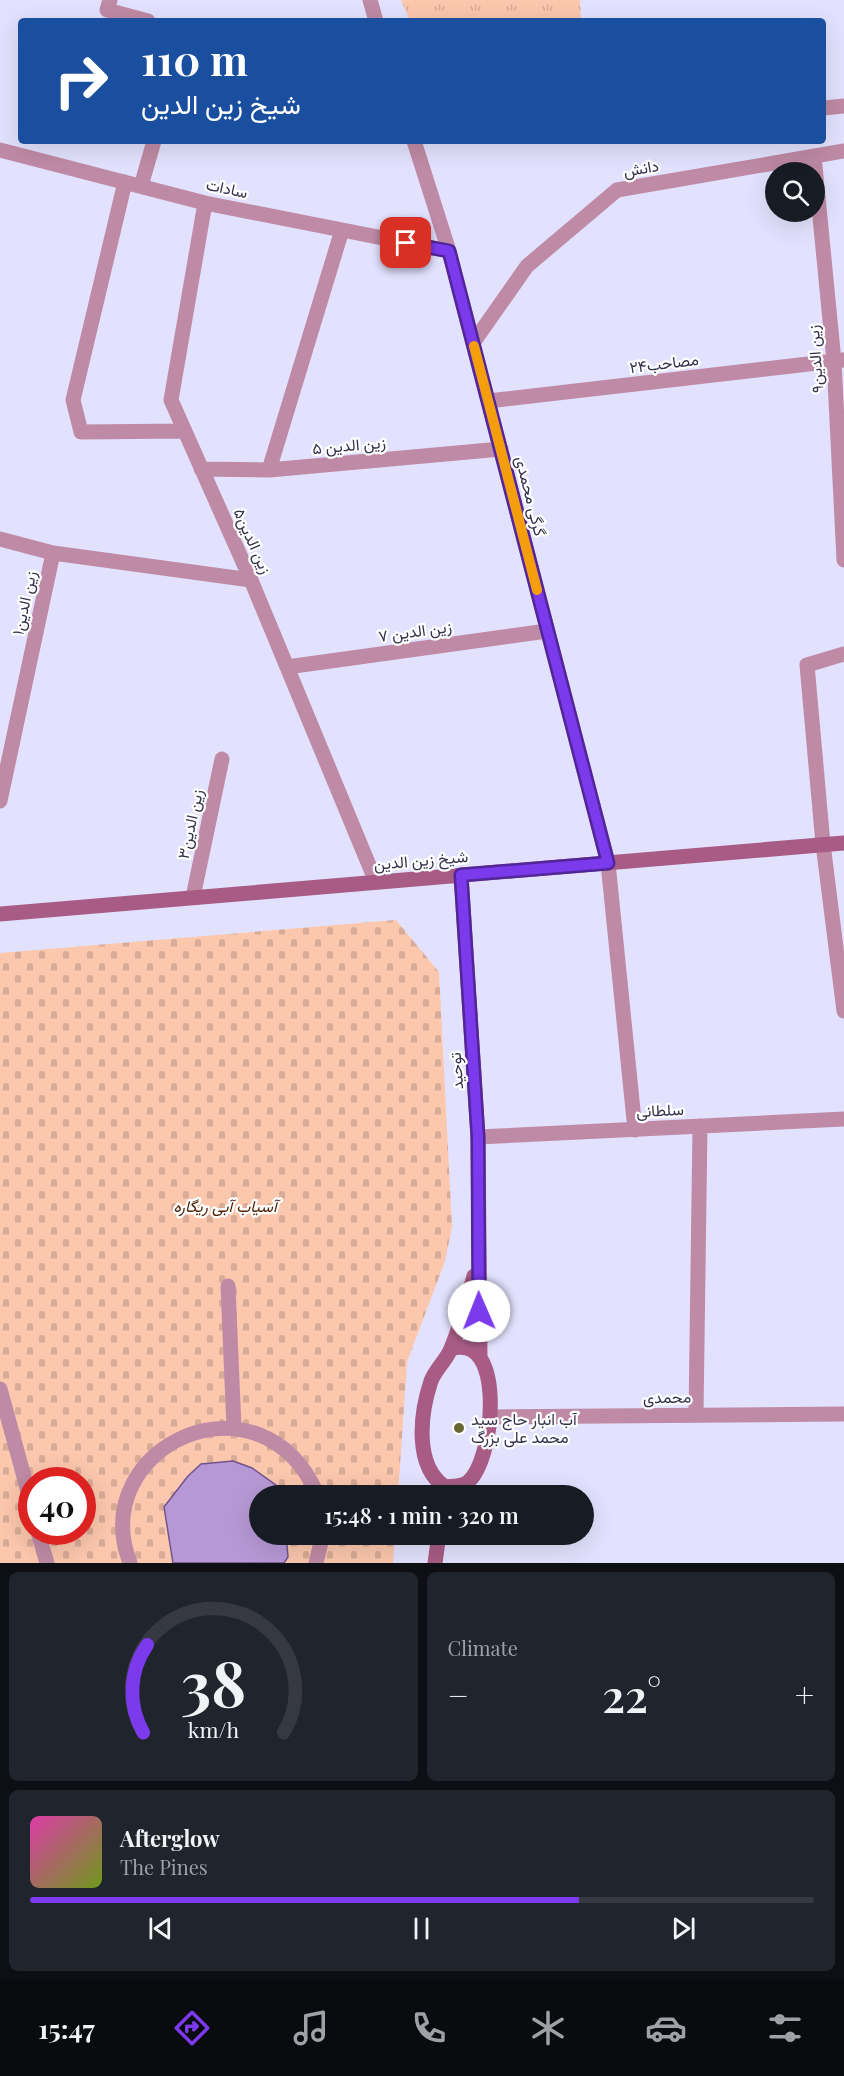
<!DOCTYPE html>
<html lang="en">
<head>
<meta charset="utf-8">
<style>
  body { margin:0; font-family:"Playfair Display",Vazirmatn,serif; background:#20242c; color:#f1f3f6; height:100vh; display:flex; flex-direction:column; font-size:22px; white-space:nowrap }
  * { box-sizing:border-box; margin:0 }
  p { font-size:20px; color:#9ea1a6 }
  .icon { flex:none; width:33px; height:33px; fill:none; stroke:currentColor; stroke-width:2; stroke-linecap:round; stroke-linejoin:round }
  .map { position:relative; height:1563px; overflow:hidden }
  .panel { display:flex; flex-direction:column; gap:9px; padding:9px; background:#0d0f14; flex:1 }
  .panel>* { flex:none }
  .top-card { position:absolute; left:18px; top:18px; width:808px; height:126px; border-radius:6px; box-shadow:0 6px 24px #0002; background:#1a4fa0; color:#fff; overflow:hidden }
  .buttons { position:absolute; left:765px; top:162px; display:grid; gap:12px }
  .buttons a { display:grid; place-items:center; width:60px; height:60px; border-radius:50%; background:#171b24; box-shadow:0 6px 24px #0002; font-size:30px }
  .speed { position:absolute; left:18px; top:1467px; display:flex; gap:12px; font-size:30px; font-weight:700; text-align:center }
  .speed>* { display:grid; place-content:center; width:78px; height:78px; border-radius:50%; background:#171b24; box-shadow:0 6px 24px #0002; line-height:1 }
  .speed .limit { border:9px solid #d22; background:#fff; color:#111 }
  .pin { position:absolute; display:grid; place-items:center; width:51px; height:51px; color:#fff; margin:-26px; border-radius:12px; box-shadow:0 3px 9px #0006 }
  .me { position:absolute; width:66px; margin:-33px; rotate:359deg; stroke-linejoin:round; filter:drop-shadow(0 0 4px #0008) }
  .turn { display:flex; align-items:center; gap:21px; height:126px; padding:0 24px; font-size:27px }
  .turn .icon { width:78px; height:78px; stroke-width:2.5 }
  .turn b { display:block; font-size:42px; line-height:51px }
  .big { font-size:45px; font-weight:600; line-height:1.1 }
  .panel .widget { flex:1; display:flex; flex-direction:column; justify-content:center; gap:9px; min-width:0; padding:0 21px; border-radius:9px; background:#20242c }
  .panel .dial { align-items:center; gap:0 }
  .dial svg { height:156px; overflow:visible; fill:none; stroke:#363941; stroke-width:7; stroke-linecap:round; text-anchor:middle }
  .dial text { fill:#f1f3f6; stroke:none }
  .song { display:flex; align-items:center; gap:18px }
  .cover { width:72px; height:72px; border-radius:9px; background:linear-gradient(135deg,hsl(320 70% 55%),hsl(80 70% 35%)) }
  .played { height:6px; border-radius:3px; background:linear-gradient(90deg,#7c3aed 70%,#363941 70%) }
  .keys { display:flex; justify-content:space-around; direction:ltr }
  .heat { display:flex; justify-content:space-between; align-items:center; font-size:33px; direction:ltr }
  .panel .tiles { flex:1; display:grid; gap:9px; grid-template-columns:1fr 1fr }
  .widget:last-child { grid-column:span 2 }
  .trip { position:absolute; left:249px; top:1485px; width:345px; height:60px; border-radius:30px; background:#171b24; box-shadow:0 6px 24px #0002; font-weight:600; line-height:60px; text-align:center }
  .tabs { display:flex; height:96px; justify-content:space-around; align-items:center; background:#090b0e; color:#9ea1a6 }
  .tabs .icon { width:42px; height:42px }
  .tabs .selected { color:#7c3aed }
  .tabs b { font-size:27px; color:#f1f3f6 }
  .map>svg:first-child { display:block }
  .grass { fill:url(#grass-tufts) }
  .cemetery { fill:url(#cemetery-stones); fill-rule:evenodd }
  .building { fill:#b798d6; stroke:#71548d; stroke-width:1.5 }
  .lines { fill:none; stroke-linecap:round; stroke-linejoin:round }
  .lane { stroke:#bf8aa5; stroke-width:15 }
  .street { stroke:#bf8aa5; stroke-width:15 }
  .secondary { stroke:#a85c85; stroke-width:15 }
  .route-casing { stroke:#51269a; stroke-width:15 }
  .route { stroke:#7c3aed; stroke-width:10 }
  .slow { stroke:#f59e0b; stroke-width:10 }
  .poi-dot { fill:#676532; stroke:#fff; stroke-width:2 }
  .labels { text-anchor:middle; stroke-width:4.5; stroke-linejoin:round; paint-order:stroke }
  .street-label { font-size:16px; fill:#34324d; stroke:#fff }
  .park-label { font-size:16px; font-style:italic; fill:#4c1d01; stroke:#fff }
  .poi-label { font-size:16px; fill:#34324d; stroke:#fff; text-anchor:start }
</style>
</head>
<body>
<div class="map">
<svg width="844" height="1563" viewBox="0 0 844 1563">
  <defs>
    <pattern id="grass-tufts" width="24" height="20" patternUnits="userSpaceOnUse" patternTransform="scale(1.5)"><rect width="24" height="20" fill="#fbc7ad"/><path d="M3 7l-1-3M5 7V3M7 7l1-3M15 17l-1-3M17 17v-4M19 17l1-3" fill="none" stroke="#d8ab96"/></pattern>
    <pattern id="cemetery-stones" width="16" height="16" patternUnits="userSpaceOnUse" patternTransform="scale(1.5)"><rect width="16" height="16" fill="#fbc7ad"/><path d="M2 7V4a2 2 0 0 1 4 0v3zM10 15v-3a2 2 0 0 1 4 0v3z" fill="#d8ab96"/></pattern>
  </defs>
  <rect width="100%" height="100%" fill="#e3e2fe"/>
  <path class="grass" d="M 401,0 L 580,0 L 581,21 L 410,21 Z"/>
  <path class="cemetery" d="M 396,920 L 439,972 L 452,1227 L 445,1261 L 407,1362 L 398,1495 L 260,1496 L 260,1534 L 395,1535 L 393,1563 L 0,1563 L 0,953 ZM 32,1480 L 82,1480 L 82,1532 L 32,1532 Z"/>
  <path class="building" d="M 233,1461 L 252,1468 L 280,1488 L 281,1496 L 260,1496 L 260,1534 L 286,1534 L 288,1557 L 284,1563 L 173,1563 L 164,1507 L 188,1476 L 201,1464 Z"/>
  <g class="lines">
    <path class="lane" d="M 228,1286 L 234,1428
      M 0,1389 L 32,1506
      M 38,1532 L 47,1563
      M 130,1563 C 85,1445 262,1365 318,1496
      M 316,1563 L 323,1534"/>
    <path class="street" d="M 110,0 L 107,10 L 148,21
      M 370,0 L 376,21
      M 824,108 L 844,106
      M 414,141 L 449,251 L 608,863 L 635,1130
      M 0,150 L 205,203 L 449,251
      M 814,156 L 834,361 L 844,560
      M 125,182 L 73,400 L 81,432 L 185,431
      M 141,186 L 154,141
      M 205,203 L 171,400 L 251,580 L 376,882
      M 473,343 L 527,266 L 617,190 L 844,151
      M 488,401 L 843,360
      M 201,469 L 269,470 L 501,449
      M 269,470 L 342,230
      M 0,539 L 53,553 L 251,580
      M 844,654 L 807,665 L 823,844 L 844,1011
      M 287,667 L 547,631
      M 0,801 L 53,553
      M 193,897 L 222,759
      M 478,1137 L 844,1119
      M 696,1415 L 700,1126
      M 490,1417 L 844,1414"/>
    <path class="secondary" d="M 461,875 L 478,1137 L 480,1358
      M 0,914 L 844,843
      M 451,1349 C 505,1330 496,1458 468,1482 C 461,1487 453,1486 445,1487 C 414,1466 420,1414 431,1381 C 436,1368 448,1359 452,1346 C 461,1324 467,1300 474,1276
      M 435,1563 L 439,1534"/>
  </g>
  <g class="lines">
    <defs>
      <path id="route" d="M 406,243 L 449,251 L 608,863 L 461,875 L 478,1137 L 479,1311"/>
    </defs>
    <use href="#route" class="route-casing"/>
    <use href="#route" class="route"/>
    <path class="slow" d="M 474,346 L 537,590"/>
  </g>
  <circle class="poi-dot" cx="459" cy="1428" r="6"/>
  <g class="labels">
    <g class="street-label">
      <text transform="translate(641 168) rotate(-10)" y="6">دانش</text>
      <text transform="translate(227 188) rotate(12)" y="6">سادات</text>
      <text transform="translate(815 359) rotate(-94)" y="6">زین الدین۹</text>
      <text transform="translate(664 363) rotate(-7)" y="6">مصاحب۲۴</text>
      <text transform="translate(349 445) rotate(-5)" y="6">زین الدین ۵</text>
      <text transform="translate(531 496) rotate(76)" y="6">گرگی محمدی</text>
      <text transform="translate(253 541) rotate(66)" y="6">زین الدین۵</text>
      <text transform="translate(24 603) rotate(-78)" y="6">زین الدین۱</text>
      <text transform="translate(415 631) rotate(-8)" y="6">زین الدین ۷</text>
      <text transform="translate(190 824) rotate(-78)" y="6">زین الدین۳</text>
      <text transform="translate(421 860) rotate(-5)" y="6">شیخ زین الدین</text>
      <text transform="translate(456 1071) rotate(-94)" y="6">توحید</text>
      <text transform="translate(660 1110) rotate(-3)" y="6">سلطانی</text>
      <text transform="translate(667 1397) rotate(-1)" y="6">محمدی</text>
    </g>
    <g class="park-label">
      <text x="225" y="1212">آسیاب آبی ریگاره</text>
    </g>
    <g class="poi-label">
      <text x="471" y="1425">آب انبار حاج سید<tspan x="471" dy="18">محمد علی بزرگ</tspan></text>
    </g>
  </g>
</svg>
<div class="buttons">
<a><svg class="icon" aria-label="search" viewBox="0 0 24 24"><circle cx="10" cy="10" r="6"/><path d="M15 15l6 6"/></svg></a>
</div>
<div class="speed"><div class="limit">40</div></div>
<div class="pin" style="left:406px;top:243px;background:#d93025"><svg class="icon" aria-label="arrive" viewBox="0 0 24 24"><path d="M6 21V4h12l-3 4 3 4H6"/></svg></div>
<svg class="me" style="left:479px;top:1311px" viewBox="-20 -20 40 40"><circle r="19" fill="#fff"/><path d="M0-13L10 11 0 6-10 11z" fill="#7c3aed"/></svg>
<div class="trip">15:48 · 1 min · 320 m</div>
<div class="top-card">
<div class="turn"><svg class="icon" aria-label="right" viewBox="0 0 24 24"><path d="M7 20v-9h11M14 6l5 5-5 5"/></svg><div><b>110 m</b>شیخ زین الدین</div></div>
</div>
</div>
<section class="panel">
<div class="tiles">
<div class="widget dial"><svg viewBox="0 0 100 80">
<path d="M14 69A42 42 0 1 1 86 69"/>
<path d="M14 69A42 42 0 0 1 16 24" stroke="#7c3aed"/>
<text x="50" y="56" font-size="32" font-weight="700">38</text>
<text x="50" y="72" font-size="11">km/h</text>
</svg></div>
<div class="widget"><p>Climate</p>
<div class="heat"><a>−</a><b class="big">22°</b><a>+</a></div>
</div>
<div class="widget">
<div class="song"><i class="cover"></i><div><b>Afterglow</b><p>The Pines</p></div></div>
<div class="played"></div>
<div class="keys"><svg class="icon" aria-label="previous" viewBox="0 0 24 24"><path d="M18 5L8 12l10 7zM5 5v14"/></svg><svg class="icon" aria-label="pause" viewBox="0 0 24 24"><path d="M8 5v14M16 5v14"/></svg><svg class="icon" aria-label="next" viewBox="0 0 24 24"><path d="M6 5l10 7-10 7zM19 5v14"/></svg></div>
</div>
</div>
</section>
<nav class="tabs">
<b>15:47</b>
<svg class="icon selected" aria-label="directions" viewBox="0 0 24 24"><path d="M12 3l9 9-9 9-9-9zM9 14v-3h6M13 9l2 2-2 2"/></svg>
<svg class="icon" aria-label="music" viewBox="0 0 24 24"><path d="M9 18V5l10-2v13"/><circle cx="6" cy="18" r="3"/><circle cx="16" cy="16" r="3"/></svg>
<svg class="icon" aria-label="phone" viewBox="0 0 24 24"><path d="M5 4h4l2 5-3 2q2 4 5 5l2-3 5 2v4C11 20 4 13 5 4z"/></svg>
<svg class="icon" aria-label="climate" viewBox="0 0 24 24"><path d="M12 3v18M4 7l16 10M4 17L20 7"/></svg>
<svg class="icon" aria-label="car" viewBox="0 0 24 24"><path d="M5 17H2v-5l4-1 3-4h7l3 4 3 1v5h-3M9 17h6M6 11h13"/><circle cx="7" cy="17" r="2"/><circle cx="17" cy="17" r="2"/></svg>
<svg class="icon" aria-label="filters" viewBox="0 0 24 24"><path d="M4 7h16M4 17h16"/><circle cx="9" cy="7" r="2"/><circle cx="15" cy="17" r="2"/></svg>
</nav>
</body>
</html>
